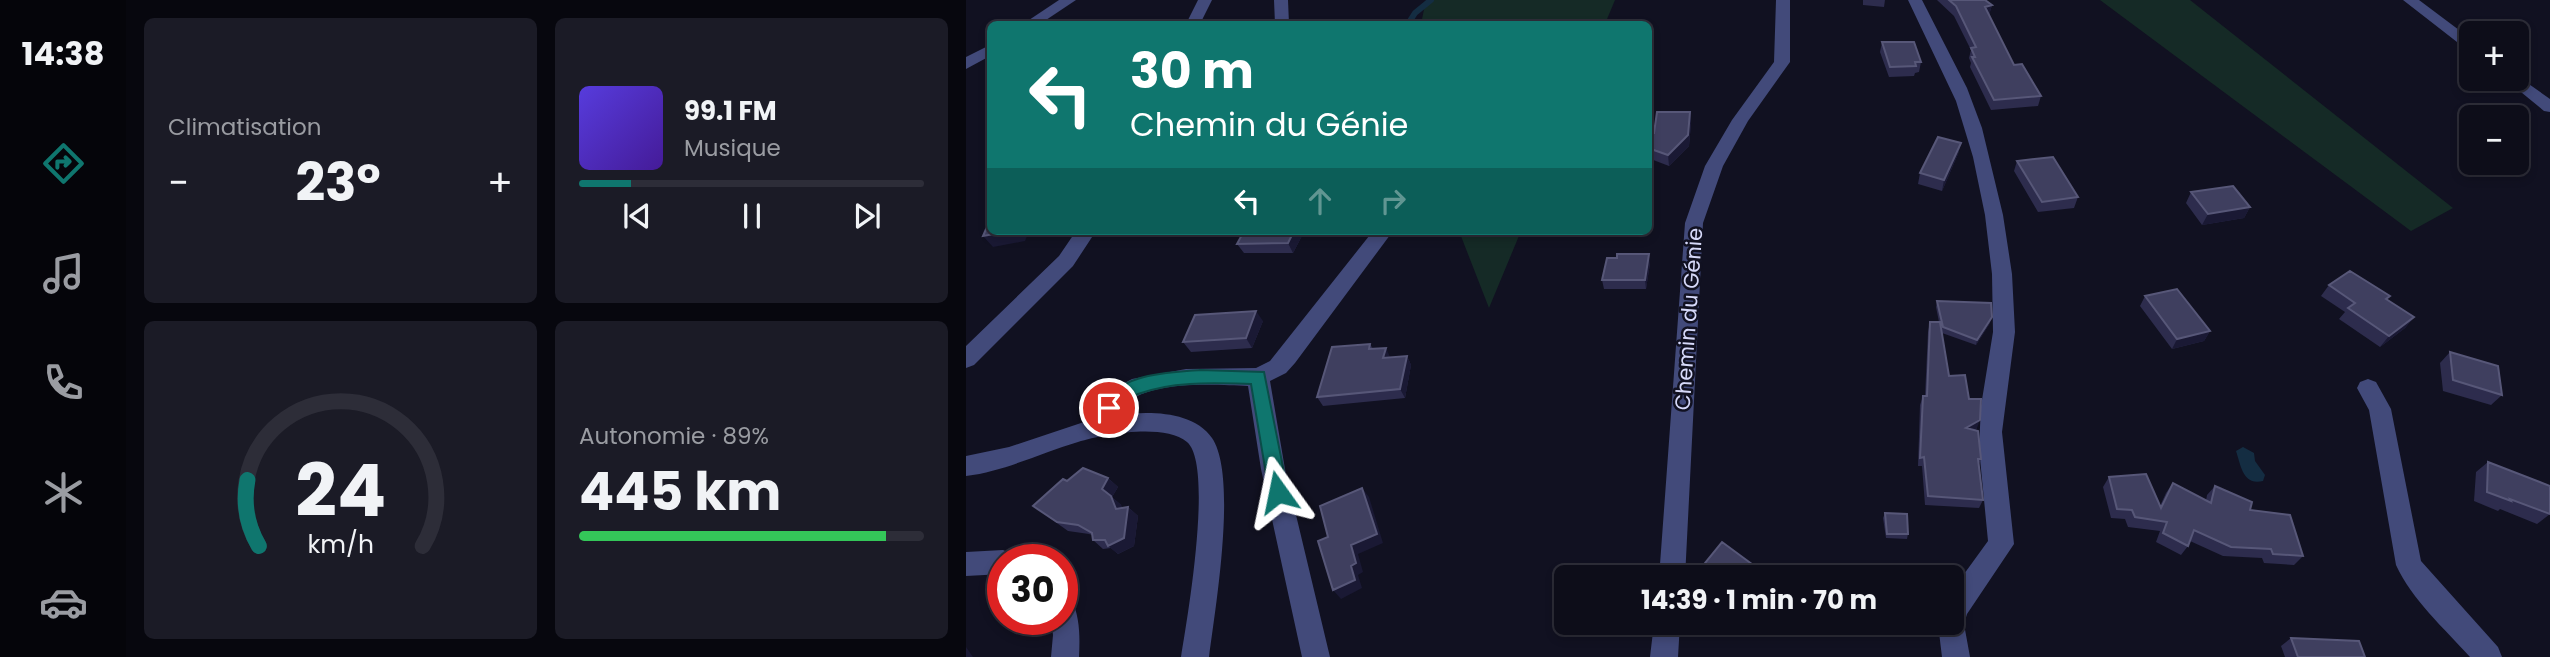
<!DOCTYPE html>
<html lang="fr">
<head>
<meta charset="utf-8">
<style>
  body { margin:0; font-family:Poppins,sans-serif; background:#1b1b26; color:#f1f3f6; height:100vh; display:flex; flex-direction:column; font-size:26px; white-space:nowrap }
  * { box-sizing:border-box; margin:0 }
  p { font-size:23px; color:#9a9ca2 }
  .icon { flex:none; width:38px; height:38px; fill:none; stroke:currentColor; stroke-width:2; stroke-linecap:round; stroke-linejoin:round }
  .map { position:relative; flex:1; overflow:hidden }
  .details { display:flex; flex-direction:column; gap:18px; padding:18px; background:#07070e; width:840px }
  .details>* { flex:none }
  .banner { position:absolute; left:21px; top:21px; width:665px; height:214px; border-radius:10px; box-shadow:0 4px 10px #0003,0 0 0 2px #2d2d38; background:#0f766e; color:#fff; overflow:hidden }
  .fabs { position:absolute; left:1493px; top:21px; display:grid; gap:14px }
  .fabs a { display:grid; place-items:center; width:70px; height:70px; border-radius:10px; background:#0d0d19; box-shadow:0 4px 10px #0003,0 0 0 2px #2d2d38; font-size:35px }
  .speed { position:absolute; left:21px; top:544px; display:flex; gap:14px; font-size:35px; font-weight:700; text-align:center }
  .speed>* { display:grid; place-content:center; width:91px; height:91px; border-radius:50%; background:#0d0d19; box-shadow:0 4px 10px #0003,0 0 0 2px #2d2d38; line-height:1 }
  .speed .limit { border:10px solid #d22; background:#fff; color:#111 }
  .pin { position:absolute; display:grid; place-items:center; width:60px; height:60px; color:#fff; margin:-30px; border:4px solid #fff; border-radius:50%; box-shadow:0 2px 7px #0007 }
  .me { position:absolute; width:77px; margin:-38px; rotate:348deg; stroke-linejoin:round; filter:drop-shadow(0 0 5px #0008) }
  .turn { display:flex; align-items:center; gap:24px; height:147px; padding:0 28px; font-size:32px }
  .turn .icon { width:91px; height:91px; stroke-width:2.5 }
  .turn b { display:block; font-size:49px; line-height:60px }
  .lanes { display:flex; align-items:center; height:66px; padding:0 28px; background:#0003; justify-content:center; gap:35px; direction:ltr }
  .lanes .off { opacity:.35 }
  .big { font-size:52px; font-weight:700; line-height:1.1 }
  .details .tile { flex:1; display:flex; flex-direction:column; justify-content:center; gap:10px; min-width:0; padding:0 24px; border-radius:10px; background:#1b1b26 }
  .details .dial { align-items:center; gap:0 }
  .dial svg { height:182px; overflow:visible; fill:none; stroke:#2d2d38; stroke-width:7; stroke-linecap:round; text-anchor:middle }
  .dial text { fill:#f1f3f6; stroke:none }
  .song { display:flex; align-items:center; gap:21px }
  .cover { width:84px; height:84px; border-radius:10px; background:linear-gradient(135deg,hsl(250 70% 55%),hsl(260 70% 35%)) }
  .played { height:7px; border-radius:4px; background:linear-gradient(90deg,#0f766e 15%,#2d2d38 15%) }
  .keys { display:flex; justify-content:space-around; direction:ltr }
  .heat { display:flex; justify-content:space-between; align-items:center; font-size:38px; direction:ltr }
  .charge { height:10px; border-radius:5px; background:linear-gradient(90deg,#34c759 89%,#2d2d38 0) }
  .details .tiles { flex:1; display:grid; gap:18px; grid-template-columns:repeat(2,1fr) }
  .trip { position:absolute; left:588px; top:565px; width:410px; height:70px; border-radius:10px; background:#0d0d19; box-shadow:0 4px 10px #0003,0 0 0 2px #2d2d38; font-weight:700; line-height:70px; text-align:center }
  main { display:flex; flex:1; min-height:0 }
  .tab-bar { display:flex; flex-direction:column; width:126px; justify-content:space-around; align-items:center; background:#05050a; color:#9a9ca2 }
  .tab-bar .icon { width:49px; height:49px }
  .tab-bar .selected { color:#0f766e }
  .tab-bar b { font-size:32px; color:#f1f3f6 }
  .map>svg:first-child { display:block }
  .green { fill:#152a26 }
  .water { fill:#142d42 }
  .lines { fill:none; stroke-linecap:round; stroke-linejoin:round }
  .stream { stroke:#142d42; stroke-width:6 }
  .minor { fill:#424a7a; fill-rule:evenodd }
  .wall { fill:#2d2c4d }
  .shaded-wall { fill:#1a1934 }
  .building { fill:#3f3f5f; stroke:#575778; stroke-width:2 }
  .route { fill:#0f766e; stroke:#0a4d48; stroke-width:2 }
  .labels { text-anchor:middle; stroke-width:5; stroke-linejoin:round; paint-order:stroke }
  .street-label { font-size:21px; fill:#d6d9f9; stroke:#111121 }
</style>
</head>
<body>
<main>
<nav class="tab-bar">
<b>14:38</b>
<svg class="icon selected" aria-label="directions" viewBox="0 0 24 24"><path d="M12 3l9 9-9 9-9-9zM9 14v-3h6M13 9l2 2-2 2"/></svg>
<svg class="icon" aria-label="music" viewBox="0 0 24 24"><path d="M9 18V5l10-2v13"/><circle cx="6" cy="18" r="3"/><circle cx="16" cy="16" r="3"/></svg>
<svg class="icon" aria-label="phone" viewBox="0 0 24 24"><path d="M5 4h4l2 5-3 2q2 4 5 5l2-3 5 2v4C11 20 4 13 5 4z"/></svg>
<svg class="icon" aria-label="climate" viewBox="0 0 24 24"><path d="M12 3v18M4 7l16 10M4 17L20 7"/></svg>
<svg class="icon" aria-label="car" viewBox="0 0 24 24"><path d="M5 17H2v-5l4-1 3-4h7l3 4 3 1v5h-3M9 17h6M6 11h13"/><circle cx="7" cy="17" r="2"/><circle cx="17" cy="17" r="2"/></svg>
</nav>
<section class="details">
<div class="tiles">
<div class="tile"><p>Climatisation</p>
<div class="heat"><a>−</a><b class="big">23°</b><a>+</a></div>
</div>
<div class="tile">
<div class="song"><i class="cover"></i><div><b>99.1 FM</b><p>Musique</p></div></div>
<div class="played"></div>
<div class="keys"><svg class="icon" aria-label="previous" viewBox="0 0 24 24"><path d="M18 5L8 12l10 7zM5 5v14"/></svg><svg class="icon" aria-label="pause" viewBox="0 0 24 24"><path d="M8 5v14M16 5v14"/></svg><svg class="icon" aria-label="next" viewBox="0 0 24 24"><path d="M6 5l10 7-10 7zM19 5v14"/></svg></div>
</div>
<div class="tile dial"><svg viewBox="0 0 100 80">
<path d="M14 69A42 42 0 1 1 86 69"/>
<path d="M14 69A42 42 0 0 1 9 40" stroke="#0f766e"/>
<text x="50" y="56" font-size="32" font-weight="700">24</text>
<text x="50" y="72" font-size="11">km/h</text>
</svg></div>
<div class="tile"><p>Autonomie · 89%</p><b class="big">445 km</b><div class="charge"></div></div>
</div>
</section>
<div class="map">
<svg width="1584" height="657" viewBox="0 0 1584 657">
  <rect width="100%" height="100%" fill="#111121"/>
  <path class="green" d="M 460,0 L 649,0 L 639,24 L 455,24 Z
    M 1134,0 L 1224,0 L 1487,208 L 1445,231 Z
    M 493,231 L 555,231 L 523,308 Z"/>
  <path class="water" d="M 1277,447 L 1288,453 L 1289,461 L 1299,475 L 1297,481 C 1277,486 1275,466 1270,451 Z"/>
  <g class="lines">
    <path class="stream" d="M 442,24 L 449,13 L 465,0"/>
    <path class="minor" d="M 93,0 L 110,0 L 74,24 L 57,24 Z
      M 232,0 L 246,0 L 234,24 L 220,24 Z
      M 308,0 L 322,0 L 323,24 L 309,24 Z
      M 810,0 L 824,0 L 824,62 L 782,121 L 757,166 L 737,223 L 719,578 L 693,578 L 719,223 L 739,166 L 766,120 L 808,62 Z
      M 942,0 L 956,0 L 1001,88 L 1016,128 L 1037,215 L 1046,274 L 1049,332 L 1036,432 L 1048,544 L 1001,614 L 998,624 L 1004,657 L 976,657 L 972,624 L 985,623 L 985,592 L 1022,541 L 1013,448 L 1015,406 L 1027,332 L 1026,274 L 1019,215 L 1007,157 L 990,101 Z
      M 1437,0 L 1453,0 L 1505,39 L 1505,51 L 1500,49 Z
      M 24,45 L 24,56 L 0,69 L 0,57 Z
      M 1550,75 L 1584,99 L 1584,112 L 1578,111 L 1539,79 L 1550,79 Z
      M 110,231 L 130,231 L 107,266 L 8,365 L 0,368 L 0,346 L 93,256 Z
      M 407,231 L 427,231 L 329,363 L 320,373 L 304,381 L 319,469 L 364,657 L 336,657 L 295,469 L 282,386 C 247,385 170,378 151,415 C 181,411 227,410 246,438 C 272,476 249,610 243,657 L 215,657 C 221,620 248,465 221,442 C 198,423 138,434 112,442 C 74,453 40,471 0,476 L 0,456 L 43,447 L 127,419 L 142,392 L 166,379 L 220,369 L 290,368 L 304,361 Z
      M 1402,379 L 1410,382 L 1425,409 L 1455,561 L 1532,647 L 1536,657 L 1504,657 C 1478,628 1446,600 1430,565 L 1403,410 L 1391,388 L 1394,382 Z
      M 37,550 L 46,554 L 49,560 L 37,560 L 37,574 L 0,576 L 0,552 Z
      M 96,594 L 105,598 C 114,617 114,636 113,657 L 85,657 L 87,635 L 85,620 L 96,620 Z
      M 688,623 L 714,623 L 712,657 L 684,657 Z"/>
  </g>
  <path class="wall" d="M 897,0 L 919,0 L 918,7 L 897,5 Z
    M 971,0 L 1019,0 L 1026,5 L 1023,15 L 1048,65 L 1075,96 L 1072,106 L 1025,110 L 1004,67 L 1005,63 L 1003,58 L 1005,50 L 988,16 Z
    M 916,42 L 955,62 L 953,72 L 949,73 L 948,76 L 923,77 L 914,52 Z
    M 724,112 L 725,123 L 723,146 L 703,166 L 682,158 L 682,133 L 688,133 Z
    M 995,143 L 992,154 L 976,191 L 952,184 L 954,173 Z
    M 1051,161 L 1112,197 L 1108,208 L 1072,212 L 1048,171 Z
    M 1225,192 L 1284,207 L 1278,218 L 1236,225 L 1220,203 Z
    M 278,231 L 337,231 L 338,232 L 327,253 L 278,253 L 271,244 Z
    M 684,263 L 680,289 L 638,289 L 636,280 Z
    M 1363,285 L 1421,299 L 1448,317 L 1439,328 L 1414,347 L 1373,319 L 1379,312 L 1355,296 Z
    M 1179,296 L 1244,331 L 1238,341 L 1206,349 L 1174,306 Z
    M 971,301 L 1024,323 L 1010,345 L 976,333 L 983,376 L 1003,399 L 1011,428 L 1009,430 L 1015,459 L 1013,464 L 1017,500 L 1013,508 L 959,505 L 956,466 L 952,466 L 954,405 L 957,396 L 959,396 L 962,332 L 964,322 L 973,322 L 970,307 Z
    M 297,321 L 286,348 L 225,352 L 217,342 Z
    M 404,344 L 407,349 L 424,358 L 441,356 L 445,365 L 439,398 L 357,406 L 351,397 Z
    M 1484,352 L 1536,395 L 1525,405 L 1477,391 L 1474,363 Z
    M 1522,462 L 1584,514 L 1571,524 L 1534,509 L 1532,511 L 1508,501 L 1510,472 Z
    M 1143,477 L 1194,506 L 1200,493 L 1207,483 L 1240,501 L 1241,495 L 1249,486 L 1284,510 L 1337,556 L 1328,565 L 1298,563 L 1296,558 L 1257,556 L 1224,541 L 1222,546 L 1215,555 L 1190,542 L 1194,531 L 1162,527 L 1159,519 L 1145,518 L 1137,487 Z
    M 142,478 L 152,487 L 146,497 L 155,505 L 156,508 L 162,507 L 172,516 L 168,546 L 152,554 L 145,548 L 137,549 L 127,540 L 126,535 L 123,534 L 102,531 L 67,506 L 101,481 Z
    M 919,513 L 942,534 L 941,539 L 920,538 L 917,518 Z
    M 739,563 L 798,573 L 798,578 L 738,578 L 742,573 L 740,571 Z
    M 1325,638 L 1399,657 L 1319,657 L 1315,646 Z"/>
  <path class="shaded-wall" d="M 1026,5 L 1023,15 L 1016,17 L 1019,7 Z
    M 724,112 L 725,123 L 723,146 L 703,166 L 702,155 Z
    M 995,143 L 992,154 L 976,191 L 978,180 Z
    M 1284,207 L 1278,218 L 1236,225 L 1242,214 Z
    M 45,231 L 63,231 L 59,241 L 27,247 L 17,236 Z
    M 328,231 L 338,232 L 327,253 L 322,243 Z
    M 683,254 L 684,263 L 680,289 L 679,280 Z
    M 290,311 L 297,321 L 286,348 L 280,338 Z
    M 1026,317 L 1024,323 L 1010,345 L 1011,340 Z
    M 1448,317 L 1439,328 L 1414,347 L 1423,336 Z
    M 1244,331 L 1238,341 L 1206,349 L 1211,339 Z
    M 420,348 L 424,357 L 417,358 Z
    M 441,356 L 445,365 L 439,398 L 434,389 Z
    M 1014,420 L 1011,428 L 998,437 L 1000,428 Z
    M 142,478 L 152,487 L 146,497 L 155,505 L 160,518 L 150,509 L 136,489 Z
    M 396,488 L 403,497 L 417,543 L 392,554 L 397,572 L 392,575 L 396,588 L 375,599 L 367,590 L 385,566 L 385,545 Z
    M 162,507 L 172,516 L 168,546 L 152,554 L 142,546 Z
    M 0,647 L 7,657 L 0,657 Z"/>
  <path class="building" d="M 983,0 L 1019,0 L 1026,5 L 1019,7 L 1048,65 L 1056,64 L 1075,96 L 1028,100 L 1006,57 L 1009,57 L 1005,48 L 1010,47 L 990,6 Z
    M 916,42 L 948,42 L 955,62 L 949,62 L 950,66 L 924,67 Z
    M 691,112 L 724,112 L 722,135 L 702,155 L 682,148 L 682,133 L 688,133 Z
    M 972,137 L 995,143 L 978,180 L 954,173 Z
    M 1087,157 L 1112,197 L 1076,202 L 1051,161 Z
    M 1267,186 L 1284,207 L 1242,214 L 1225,192 Z
    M 24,220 L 24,231 L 45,231 L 17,236 Z
    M 278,231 L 328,231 L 322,243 L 271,244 Z
    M 651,254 L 683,254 L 679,280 L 636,280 L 641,258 L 651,258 Z
    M 1384,271 L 1424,296 L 1420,299 L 1448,317 L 1423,336 L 1382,308 L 1389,303 L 1363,285 Z
    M 1211,289 L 1244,331 L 1211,339 L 1179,296 Z
    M 971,301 L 1025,303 L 1026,317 L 1011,340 L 977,327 Z
    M 290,311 L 280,338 L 217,342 L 229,315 Z
    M 964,322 L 974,322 L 983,376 L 999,375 L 1003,399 L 1015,399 L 1014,420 L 1000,428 L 1012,431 L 1015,459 L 1012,459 L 1017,500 L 962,496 L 958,457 L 954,458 L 957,396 L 961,396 Z
    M 404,344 L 403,349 L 420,348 L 417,358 L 441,356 L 434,389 L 351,397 L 366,347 Z
    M 1484,352 L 1532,366 L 1536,395 L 1487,380 Z
    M 1522,462 L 1584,486 L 1584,514 L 1544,499 L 1545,501 L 1521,492 Z
    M 117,468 L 142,478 L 136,489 L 145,496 L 150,509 L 162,507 L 158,538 L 142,546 L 139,540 L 127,540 L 126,533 L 112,525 L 91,522 L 67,506 L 97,479 L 101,481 Z
    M 1180,474 L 1195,508 L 1207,483 L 1245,503 L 1249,486 L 1286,502 L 1284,510 L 1324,515 L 1337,556 L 1307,554 L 1305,549 L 1265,547 L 1228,530 L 1222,546 L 1197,533 L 1201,522 L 1169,517 L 1166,510 L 1151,509 L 1143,477 Z
    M 396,488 L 411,534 L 385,545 L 390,563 L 385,566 L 389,580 L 367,590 L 352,541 L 362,537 L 354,506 Z
    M 919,513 L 941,514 L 942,534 L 921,534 Z
    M 756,542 L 798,573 L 795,578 L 738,578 L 746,568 L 739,563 Z
    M 1325,638 L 1393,641 L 1399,657 L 1332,657 Z"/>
  <path class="route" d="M 234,370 L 298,372 L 322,492 L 319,498 L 312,500 L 306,498 L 303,492 L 285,384 C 247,383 207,381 172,394 C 156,401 151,418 137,413 L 135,408 C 152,373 200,373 234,370 Z"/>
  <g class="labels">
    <g class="street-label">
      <text transform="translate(723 319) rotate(-86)" y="7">Chemin du Génie</text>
    </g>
  </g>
</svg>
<div class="fabs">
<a>+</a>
<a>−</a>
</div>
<div class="speed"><div class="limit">30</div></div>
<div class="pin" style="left:143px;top:408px;background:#d93025"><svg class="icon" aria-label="arrive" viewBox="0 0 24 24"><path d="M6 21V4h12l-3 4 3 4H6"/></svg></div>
<svg class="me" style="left:312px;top:492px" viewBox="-20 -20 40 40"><path d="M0-17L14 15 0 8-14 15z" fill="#0f766e" stroke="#fff" stroke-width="4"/></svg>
<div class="trip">14:39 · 1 min · 70 m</div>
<div class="banner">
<div class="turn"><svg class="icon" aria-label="left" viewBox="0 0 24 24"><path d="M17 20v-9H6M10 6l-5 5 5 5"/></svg><div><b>30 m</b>Chemin du Génie</div></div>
<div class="lanes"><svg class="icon" aria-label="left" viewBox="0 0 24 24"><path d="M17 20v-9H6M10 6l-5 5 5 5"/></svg><svg class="icon off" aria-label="ahead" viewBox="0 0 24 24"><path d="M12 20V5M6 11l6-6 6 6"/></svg><svg class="icon off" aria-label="right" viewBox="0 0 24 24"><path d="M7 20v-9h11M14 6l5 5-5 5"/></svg></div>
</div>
</div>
</main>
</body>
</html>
